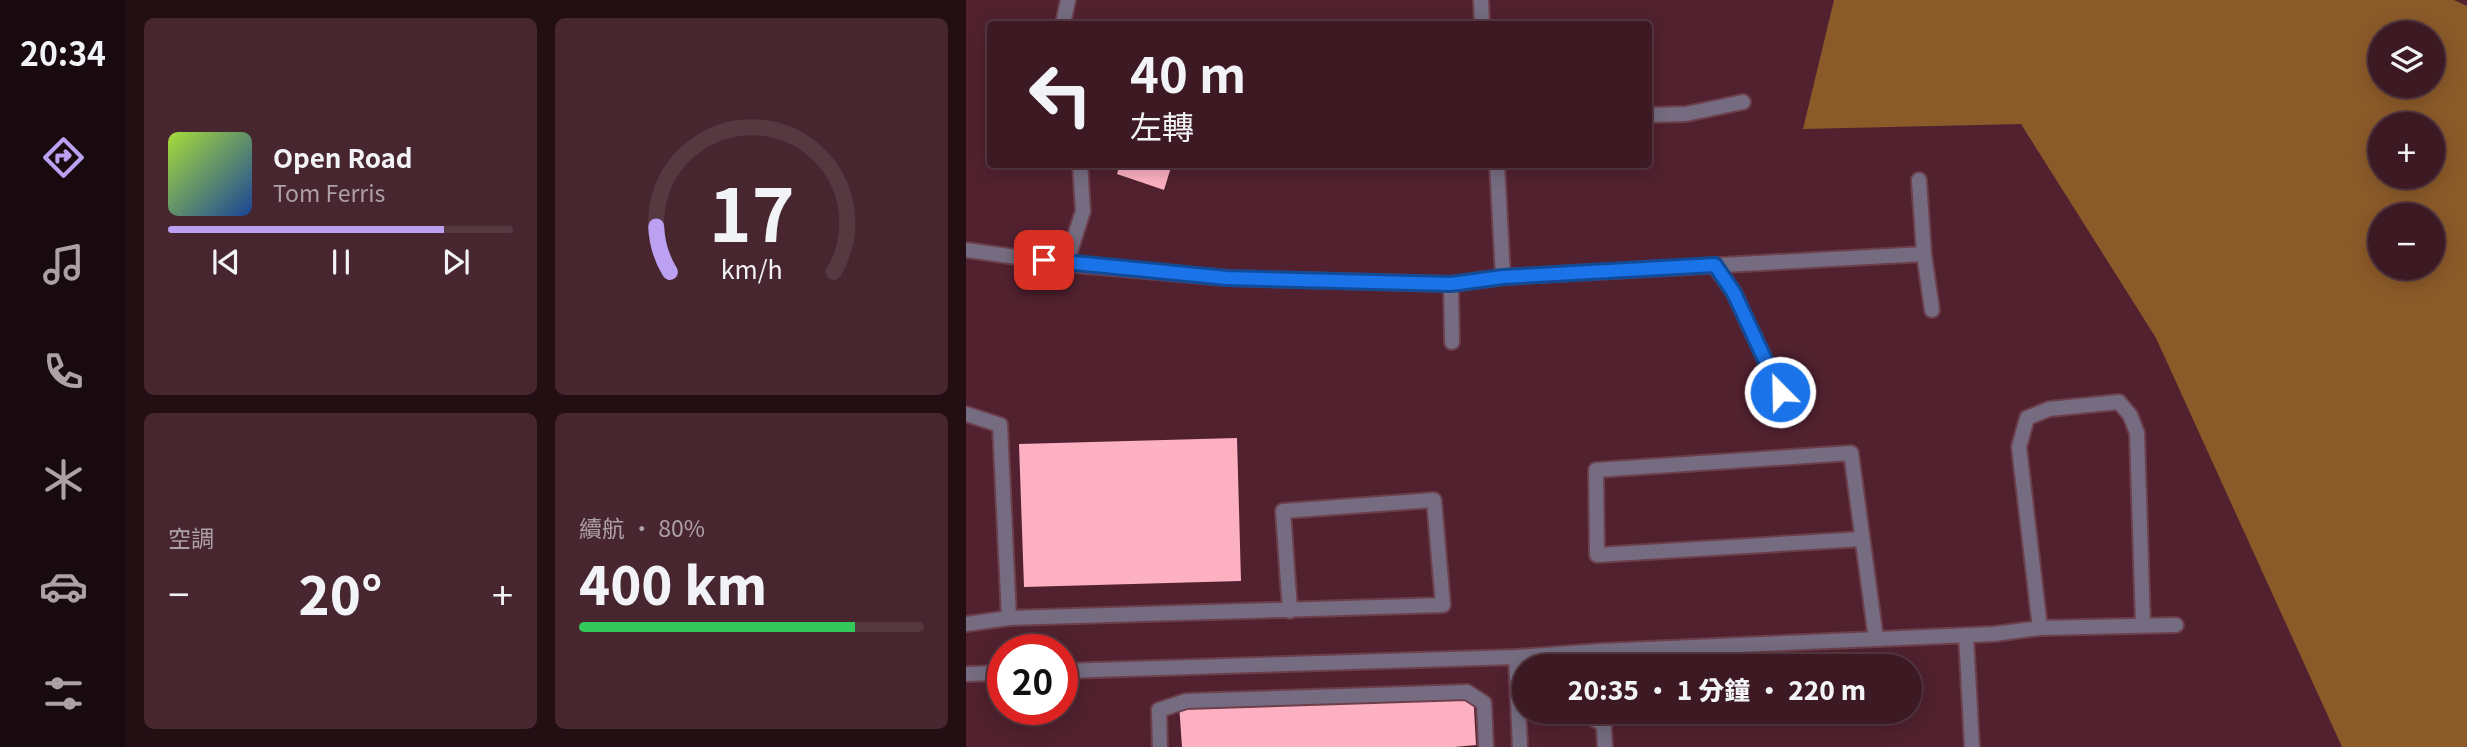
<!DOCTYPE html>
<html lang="zh-TW">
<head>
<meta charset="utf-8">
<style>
  body { margin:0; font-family:Georgia,"Noto Sans TC",serif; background:#482630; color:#f1f3f6; height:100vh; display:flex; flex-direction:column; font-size:26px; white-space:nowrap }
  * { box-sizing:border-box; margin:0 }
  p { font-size:23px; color:#ada0a6 }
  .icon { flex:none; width:38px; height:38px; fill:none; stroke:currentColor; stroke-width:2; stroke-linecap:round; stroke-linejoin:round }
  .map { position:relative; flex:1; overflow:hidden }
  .side { display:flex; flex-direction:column; gap:18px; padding:18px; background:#220e13; width:840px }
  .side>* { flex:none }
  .hud { position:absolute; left:21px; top:21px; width:665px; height:147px; border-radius:7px; box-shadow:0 4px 18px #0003,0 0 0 2px #563841; background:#3d1923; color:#f1f3f6; overflow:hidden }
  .fabs { position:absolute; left:1402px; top:21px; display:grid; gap:14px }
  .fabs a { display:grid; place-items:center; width:77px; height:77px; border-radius:50%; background:#3d1923; box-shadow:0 4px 18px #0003,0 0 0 2px #563841; font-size:35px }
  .speed { position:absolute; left:21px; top:634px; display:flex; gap:14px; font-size:35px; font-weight:700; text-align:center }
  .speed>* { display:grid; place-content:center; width:91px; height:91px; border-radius:50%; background:#3d1923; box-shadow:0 4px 18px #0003,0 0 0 2px #563841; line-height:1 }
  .speed .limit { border:10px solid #d22; background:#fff; color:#111 }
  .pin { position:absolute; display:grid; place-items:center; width:60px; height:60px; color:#fff; margin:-30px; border-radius:14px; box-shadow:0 4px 10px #0006 }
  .me { position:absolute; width:77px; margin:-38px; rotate:337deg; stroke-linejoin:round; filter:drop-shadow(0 0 5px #0008) }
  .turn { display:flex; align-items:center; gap:24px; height:147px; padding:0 28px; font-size:32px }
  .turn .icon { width:91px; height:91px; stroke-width:2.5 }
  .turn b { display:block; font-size:49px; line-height:60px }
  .big { font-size:52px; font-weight:800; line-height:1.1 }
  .side .card { flex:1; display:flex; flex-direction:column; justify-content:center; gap:10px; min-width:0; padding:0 24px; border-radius:10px; background:#482630 }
  .side .dial { align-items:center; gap:0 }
  .dial svg { height:182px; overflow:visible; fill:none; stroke:#563841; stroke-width:7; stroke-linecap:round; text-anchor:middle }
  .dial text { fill:#f1f3f6; stroke:none }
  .song { display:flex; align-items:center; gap:21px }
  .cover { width:84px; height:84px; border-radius:10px; background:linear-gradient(135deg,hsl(80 70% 55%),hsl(220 70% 35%)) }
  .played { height:7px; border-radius:4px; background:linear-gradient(90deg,#bca0f2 80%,#563841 80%) }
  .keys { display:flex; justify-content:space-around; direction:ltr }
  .heat { display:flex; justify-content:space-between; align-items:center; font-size:38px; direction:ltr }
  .charge { height:10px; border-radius:5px; background:linear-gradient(90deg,#34c759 80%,#563841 0) }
  .side .tiles { flex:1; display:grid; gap:18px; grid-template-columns:repeat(2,1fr) }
  .trip { position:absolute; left:546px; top:654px; width:410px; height:70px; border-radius:35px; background:#3d1923; box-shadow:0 4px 18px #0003,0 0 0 2px #563841; font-weight:800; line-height:70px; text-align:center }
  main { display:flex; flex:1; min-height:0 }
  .tab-bar { display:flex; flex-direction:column; width:126px; justify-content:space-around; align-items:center; background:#180a0e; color:#ada0a6 }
  .tab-bar .icon { width:49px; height:49px }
  .tab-bar .selected { color:#bca0f2 }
  .tab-bar b { font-size:32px; color:#f1f3f6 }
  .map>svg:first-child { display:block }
  .forest { fill:#8b5a29; fill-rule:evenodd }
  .building { fill:#fcb0c2 }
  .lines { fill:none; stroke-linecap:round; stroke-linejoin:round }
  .service-casing { stroke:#6d3f4c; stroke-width:18 }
  .service { stroke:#756c81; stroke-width:14 }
  .route-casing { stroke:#114b97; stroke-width:18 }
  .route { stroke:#1a73e8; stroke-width:12 }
</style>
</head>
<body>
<main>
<nav class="tab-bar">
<b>20:34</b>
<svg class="icon selected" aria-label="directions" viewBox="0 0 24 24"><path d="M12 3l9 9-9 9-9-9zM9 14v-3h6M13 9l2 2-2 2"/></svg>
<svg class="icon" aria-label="music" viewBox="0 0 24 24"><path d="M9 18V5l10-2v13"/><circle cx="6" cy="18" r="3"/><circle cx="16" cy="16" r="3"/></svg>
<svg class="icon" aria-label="phone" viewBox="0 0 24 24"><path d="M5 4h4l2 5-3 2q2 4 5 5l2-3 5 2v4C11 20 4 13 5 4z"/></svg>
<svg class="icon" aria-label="climate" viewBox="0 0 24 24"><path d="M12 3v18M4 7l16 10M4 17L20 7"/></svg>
<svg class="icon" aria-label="car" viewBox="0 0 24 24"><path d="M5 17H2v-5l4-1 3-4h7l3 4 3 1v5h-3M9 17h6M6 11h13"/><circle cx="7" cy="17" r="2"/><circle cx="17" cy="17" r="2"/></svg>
<svg class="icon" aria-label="filters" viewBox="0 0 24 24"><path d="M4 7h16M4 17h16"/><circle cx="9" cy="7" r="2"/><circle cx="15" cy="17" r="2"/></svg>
</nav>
<section class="side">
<div class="tiles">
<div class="card">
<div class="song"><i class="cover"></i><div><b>Open Road</b><p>Tom Ferris</p></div></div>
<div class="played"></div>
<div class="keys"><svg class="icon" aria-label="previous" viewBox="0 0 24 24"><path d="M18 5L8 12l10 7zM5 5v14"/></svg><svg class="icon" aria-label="pause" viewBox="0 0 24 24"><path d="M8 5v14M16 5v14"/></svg><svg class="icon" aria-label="next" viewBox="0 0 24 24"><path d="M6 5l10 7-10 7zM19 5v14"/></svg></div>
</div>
<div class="card dial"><svg viewBox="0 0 100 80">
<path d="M14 69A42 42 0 1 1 86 69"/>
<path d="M14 69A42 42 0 0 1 8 49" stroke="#bca0f2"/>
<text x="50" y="56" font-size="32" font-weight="700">17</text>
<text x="50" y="72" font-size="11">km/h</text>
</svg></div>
<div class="card"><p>空調</p>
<div class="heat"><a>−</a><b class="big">20°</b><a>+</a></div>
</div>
<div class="card"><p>續航 · 80%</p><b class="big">400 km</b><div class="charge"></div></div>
</div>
</section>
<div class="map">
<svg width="1501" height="747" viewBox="0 0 1501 747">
  <rect width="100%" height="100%" fill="#51212f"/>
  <path class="forest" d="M 868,0 L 1488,0 L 1501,6 L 1501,747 L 1376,747 L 1190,338 L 1055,124 L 837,129 ZM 1414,33 L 1466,33 L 1466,86 L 1414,86 ZM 1414,124 L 1466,124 L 1466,177 L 1414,177 ZM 1414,215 L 1466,215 L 1466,268 L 1414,268 Z"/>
  <path class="building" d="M 154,164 L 206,164 L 198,190 L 151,174 Z
    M 271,438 L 275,581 L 58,587 L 53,444 Z
    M 507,691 L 510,745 L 488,747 L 216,747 L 213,704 Z"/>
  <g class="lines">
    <defs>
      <path id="service" d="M 515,0 L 516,24
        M 97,24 L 102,0
        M 682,115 L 720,114 L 777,102
        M 531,164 L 537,277
        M 953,180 L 958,254 L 966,310
        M 0,250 L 100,264 L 261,278 L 485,284 L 537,277 L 958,254
        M 100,264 L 117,211 L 114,164
        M 749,266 L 768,293 L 814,392
        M 485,284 L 486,342
        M 0,414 L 34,425 L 43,618
        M 895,539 L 631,555 L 630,470 L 885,453 L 910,639
        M 0,624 L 43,618 L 477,605 L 468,500 L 317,511 L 324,611
        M 1074,628 L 1053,447 L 1061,418 L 1083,409 L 1153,402 L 1164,415 L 1171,433 L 1177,625
        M 1000,635 L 1006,747
        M 634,651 L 635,667
        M 550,657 L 554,747
        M 96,671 L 550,657 L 634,651 L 1028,634 L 1074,628 L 1210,625
        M 0,674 L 37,673
        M 613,712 L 638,724
        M 637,712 L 639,747
        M 194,747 L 193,710 L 220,701 L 501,692 L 518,703 L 520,747"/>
    </defs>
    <use href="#service" class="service-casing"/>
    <use href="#service" class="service"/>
  </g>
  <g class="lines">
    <defs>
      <path id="route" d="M 78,260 L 261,278 L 485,284 L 537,277 L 749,265 L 768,293 L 814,392"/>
    </defs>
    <use href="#route" class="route-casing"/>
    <use href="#route" class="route"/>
  </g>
</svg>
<div class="fabs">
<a><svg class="icon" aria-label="layers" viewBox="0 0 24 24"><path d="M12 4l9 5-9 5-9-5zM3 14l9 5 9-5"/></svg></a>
<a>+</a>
<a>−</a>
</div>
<div class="speed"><div class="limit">20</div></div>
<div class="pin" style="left:78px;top:260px;background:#d93025"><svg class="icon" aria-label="arrive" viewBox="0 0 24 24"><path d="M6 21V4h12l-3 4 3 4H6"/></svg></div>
<svg class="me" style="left:814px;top:392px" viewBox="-20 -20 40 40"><circle r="17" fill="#1a73e8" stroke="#fff" stroke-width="3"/><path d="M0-11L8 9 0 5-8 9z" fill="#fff"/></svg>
<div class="trip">20:35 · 1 分鐘 · 220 m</div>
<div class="hud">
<div class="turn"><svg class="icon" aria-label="left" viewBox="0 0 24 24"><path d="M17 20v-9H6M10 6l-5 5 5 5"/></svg><div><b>40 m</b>左轉</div></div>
</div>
</div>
</main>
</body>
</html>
